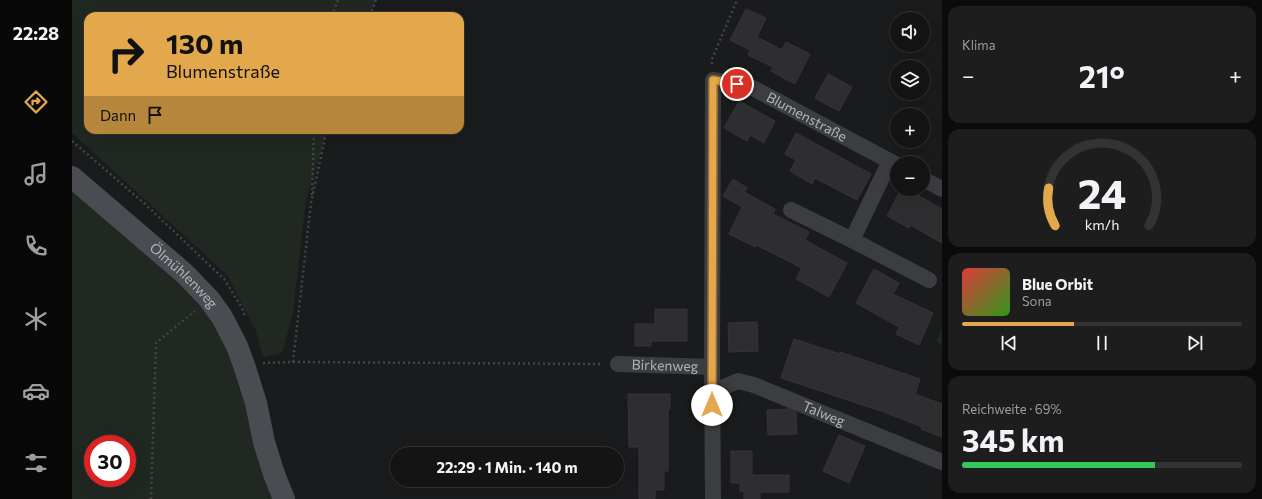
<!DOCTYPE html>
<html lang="de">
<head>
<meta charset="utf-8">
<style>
  body { margin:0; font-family:Commissioner,sans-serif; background:#1d1d1e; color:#f1f3f6; height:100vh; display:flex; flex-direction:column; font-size:15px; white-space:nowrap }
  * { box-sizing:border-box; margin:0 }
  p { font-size:13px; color:#9d9ea0 }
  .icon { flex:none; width:22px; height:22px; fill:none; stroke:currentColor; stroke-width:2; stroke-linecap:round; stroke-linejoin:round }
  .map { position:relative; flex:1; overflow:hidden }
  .panel { display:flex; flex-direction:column; gap:6px; padding:6px; background:#0b0b0c; width:320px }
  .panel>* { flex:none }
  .banner { position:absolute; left:12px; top:12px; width:380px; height:122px; border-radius:12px; box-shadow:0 4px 16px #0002,0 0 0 1px #333334; background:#e3a84c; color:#111; overflow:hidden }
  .fabs { position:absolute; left:818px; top:12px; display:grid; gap:8px }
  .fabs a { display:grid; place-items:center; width:40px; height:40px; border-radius:50%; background:#141415; box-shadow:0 4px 16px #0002,0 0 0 1px #333334; font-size:20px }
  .speed { position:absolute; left:12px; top:435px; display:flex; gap:8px; font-size:20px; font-weight:700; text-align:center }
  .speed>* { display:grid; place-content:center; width:52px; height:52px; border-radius:50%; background:#141415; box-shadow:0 4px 16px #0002,0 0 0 1px #333334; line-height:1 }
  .speed .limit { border:6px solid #d22; background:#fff; color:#111 }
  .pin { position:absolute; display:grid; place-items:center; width:34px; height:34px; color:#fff; margin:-17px; border:2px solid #fff; border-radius:50%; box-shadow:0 1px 4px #0007 }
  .me { position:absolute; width:44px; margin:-22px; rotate:0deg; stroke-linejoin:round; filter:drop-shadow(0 0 3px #0008) }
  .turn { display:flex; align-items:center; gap:14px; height:84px; padding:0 16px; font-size:18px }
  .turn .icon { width:52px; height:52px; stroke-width:2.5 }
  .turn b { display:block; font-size:28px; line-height:34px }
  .then { display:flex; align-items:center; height:38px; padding:0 16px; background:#0003; gap:8px; font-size:15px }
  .big { font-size:30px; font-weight:700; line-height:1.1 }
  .panel .card { flex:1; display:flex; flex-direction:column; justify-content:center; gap:6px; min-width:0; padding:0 14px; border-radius:12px; background:#1d1d1e }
  .panel .dial { align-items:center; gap:0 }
  .dial svg { height:104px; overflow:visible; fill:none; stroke:#333334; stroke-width:7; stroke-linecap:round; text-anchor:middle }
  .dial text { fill:#f1f3f6; stroke:none }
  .song { display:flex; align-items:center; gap:12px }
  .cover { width:48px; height:48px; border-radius:6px; background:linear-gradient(135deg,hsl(0 70% 55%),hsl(110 70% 35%)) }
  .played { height:4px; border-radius:2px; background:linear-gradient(90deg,#e3a84c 40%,#333334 40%) }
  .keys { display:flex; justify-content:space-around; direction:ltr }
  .heat { display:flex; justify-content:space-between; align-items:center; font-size:22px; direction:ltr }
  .charge { height:6px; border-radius:3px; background:linear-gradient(90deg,#34c759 69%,#333334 0) }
  .trip { position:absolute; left:318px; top:447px; width:234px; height:40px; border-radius:20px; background:#141415; box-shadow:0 4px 16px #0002,0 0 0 1px #333334; font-weight:700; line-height:40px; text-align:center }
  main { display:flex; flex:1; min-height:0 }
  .tabs { display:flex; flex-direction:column; width:72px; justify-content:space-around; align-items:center; background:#080808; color:#9d9ea0 }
  .tabs .icon { width:28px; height:28px }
  .tabs .on { color:#e3a84c }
  .tabs b { font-size:18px; color:#f1f3f6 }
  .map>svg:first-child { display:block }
  .green { fill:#212721; fill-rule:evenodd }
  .building { fill:#2e2e30; stroke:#353538 }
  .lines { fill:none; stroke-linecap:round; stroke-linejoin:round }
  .path { stroke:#424448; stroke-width:2.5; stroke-dasharray:2 3; stroke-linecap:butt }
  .street { stroke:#3c3d41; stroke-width:16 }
  .secondary { stroke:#4a4c51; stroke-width:22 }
  .route-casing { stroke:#946d31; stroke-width:10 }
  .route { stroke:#e3a84c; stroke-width:7 }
  .labels { text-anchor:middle; stroke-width:4; stroke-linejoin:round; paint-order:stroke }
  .street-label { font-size:14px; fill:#aeb3bb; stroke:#151517 }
</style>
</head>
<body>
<main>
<nav class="tabs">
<b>22:28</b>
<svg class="icon on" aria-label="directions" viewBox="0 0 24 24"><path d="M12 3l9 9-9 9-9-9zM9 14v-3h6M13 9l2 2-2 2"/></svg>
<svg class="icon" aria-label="music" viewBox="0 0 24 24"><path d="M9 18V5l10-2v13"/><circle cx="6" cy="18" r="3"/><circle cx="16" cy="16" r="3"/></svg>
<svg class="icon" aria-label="phone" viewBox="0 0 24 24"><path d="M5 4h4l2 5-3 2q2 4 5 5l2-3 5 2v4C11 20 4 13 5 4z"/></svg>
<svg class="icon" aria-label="climate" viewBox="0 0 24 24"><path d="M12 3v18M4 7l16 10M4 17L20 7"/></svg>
<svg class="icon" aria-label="car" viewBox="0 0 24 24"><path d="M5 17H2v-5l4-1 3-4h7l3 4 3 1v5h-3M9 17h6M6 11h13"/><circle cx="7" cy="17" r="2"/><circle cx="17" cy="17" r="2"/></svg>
<svg class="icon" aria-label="filters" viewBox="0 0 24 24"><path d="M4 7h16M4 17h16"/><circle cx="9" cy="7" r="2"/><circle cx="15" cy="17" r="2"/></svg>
</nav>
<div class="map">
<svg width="870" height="499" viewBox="0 0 870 499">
  <rect width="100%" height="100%" fill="#1a1b1c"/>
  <path class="green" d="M 0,0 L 304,0 L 298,16 L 16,16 L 16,130 L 256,130 L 234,200 L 221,313 L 210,353 L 191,357 L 184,331 L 155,275 L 0,133 Z
    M 0,188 L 70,246 L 135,311 L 153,341 L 204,499 L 0,499 ZM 21,444 L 55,444 L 55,478 L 21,478 Z
    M 870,326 L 870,345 L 864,342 Z"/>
  <path class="building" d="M 674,9 L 694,18 L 685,37 L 710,50 L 714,42 L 738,54 L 723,84 L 699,71 L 701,67 L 676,55 L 678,50 L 658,40 Z
    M 756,74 L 780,87 L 767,111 L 743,98 Z
    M 667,101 L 703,121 L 692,143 L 678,135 L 675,141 L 652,128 Z
    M 724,133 L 799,174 L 785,200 L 743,178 L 740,184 L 718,171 L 724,160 L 713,154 Z
    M 661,179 L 675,188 L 672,192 L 703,209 L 701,214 L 737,232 L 733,240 L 775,263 L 757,297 L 724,279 L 730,268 L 684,245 L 683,247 L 657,234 L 670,207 L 651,196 Z
    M 829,189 L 835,189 L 870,209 L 870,243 L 838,225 L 837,228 L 815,216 Z
    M 802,269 L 827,283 L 821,294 L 861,313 L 847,345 L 824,334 L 827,327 L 784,303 Z
    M 583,309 L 615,309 L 615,341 L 579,341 L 579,346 L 563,346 L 563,324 L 583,324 Z
    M 685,322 L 686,351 L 657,352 L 656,323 Z
    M 722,339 L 768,354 L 768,352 L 848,379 L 843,394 L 870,404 L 870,437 L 849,429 L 850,427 L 812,412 L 709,378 Z
    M 556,394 L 598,394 L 598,409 L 596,409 L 596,471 L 592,471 L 592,490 L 583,490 L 583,499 L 567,499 L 567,447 L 557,447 Z
    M 717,409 L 724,412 L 725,434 L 696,435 L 695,410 Z
    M 767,435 L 793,446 L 777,483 L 751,471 Z
    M 659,451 L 680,451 L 680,475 L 717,475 L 717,492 L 688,492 L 688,499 L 672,499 L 672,491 L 668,491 L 668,483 L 659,483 Z"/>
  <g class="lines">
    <path class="path" d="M 260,16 L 266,0
      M 298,16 L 304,0
      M 640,64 L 640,59 L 665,0
      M 0,141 L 73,204 L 152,279 L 170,308 L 173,316
      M 240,195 L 242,130
      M 221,362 L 530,364
      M 191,363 L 221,362 L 239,203 L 253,138 L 256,130
      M 79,499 L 84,343 L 123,311"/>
    <g class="street">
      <path d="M 851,179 L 870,189"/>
      <path d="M 719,210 L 780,240 L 857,280"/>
      <path d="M 780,240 L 818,161"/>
      <path id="s1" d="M 546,364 L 640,367"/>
      <path id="s2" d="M 640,405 L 650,388 L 666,381 L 682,385 L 870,462"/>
      <path id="s3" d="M 641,499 L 640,367 L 641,80 L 677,86 L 825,165"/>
    </g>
    <path class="secondary" id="s4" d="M 0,177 L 113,274 L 137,299 L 150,317 L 165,346 L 173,368 L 184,403 L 192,442 L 202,474 L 212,499"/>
  </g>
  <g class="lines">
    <defs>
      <path id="route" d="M 640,405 L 641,80 L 665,84"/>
    </defs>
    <use href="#route" class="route-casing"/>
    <use href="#route" class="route"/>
  </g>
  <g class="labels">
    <g class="street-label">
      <text dy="5" stroke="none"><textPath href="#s3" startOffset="521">Blumenstraße</textPath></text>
      <text dy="5" stroke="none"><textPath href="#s4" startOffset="149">Ölmühlenweg</textPath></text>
      <text dy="5" stroke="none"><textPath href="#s1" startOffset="47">Birkenweg</textPath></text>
      <text dy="5" stroke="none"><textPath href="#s2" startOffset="129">Talweg</textPath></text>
    </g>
  </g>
</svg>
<div class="fabs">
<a><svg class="icon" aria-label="sound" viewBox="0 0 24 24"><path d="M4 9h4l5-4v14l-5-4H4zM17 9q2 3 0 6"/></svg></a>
<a><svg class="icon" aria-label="layers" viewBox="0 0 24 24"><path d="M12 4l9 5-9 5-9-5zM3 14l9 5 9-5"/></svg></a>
<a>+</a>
<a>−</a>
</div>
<div class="speed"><div class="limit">30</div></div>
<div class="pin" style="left:665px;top:84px;background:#d93025"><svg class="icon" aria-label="arrive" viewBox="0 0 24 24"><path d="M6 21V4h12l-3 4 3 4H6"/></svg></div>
<svg class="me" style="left:640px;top:405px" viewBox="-20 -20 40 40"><circle r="19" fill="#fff"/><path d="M0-13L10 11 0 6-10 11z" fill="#e3a84c"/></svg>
<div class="trip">22:29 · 1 Min. · 140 m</div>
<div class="banner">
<div class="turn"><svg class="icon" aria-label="right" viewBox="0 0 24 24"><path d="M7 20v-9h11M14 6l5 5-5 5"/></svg><div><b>130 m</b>Blumenstraße</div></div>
<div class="then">Dann<svg class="icon" aria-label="arrive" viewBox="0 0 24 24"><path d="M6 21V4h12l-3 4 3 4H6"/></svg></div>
</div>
</div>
<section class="panel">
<div class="card"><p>Klima</p>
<div class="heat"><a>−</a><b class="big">21°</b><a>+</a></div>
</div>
<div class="card dial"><svg viewBox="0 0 100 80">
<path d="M14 69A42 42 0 1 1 86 69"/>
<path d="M14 69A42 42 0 0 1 9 40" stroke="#e3a84c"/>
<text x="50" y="56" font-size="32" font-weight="700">24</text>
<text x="50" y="72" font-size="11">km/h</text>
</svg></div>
<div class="card">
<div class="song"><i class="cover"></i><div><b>Blue Orbit</b><p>Sona</p></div></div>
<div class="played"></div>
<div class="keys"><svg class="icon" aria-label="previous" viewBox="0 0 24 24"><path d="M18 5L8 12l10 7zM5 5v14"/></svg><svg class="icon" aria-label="pause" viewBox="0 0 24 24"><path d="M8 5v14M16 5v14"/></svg><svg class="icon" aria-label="next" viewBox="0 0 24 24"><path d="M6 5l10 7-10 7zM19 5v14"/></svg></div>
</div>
<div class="card"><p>Reichweite · 69%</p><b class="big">345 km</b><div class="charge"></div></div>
</section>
</main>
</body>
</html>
